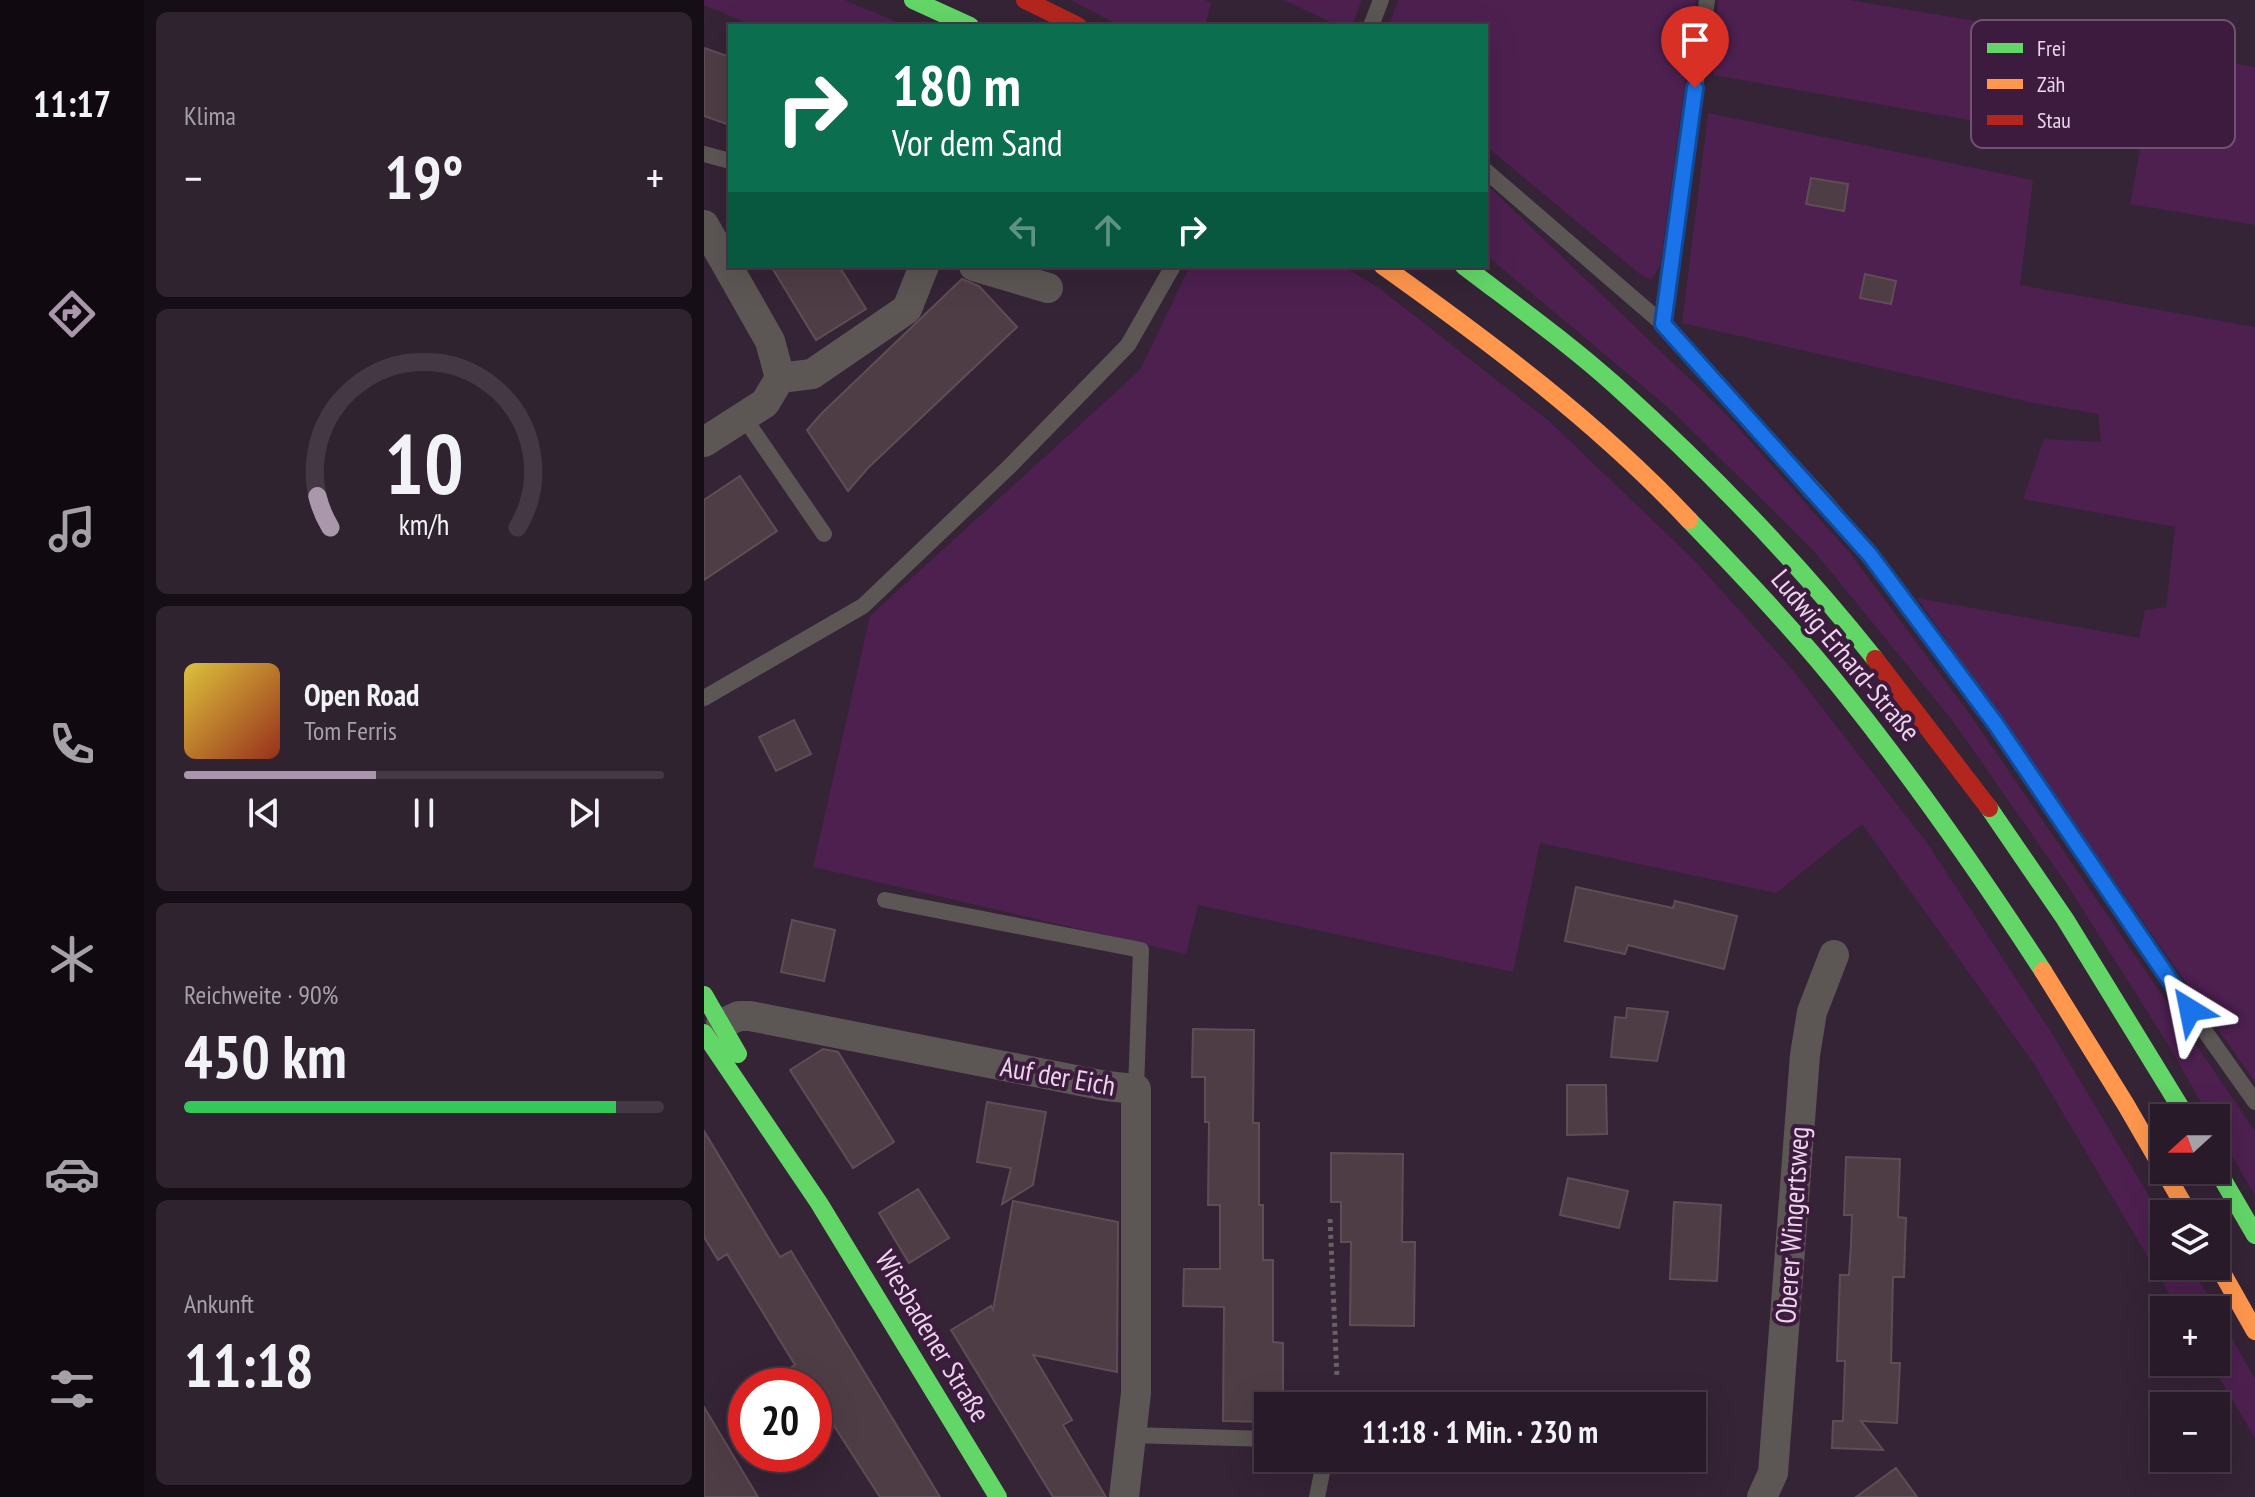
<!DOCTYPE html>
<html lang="de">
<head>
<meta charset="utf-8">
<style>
  body { margin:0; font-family:"PT Sans Narrow",sans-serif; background:#302330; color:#f1f3f6; height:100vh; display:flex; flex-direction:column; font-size:30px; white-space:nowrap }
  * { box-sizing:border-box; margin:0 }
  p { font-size:26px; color:#a5a1a8 }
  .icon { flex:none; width:44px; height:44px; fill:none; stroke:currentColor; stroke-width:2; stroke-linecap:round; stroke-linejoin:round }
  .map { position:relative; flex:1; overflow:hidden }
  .side { display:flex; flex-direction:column; gap:12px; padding:12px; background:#160e16; width:560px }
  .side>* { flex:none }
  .banner { position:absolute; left:24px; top:24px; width:760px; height:244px; border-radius:0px; box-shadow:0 8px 32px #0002,0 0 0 2px #443845; background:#0b6e4f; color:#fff; overflow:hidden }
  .needle { width:52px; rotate:249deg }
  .tools { position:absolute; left:1446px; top:1104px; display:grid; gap:16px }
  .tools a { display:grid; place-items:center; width:80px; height:80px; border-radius:0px; background:#281a28; box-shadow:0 8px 32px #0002,0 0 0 2px #443845; font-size:40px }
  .speed { position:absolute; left:24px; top:1368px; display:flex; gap:16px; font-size:40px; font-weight:700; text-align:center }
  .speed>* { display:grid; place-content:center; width:104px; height:104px; border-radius:50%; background:#281a28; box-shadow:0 8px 32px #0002,0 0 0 2px #443845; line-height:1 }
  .speed .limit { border:12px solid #d22; background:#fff; color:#111 }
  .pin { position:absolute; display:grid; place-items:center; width:68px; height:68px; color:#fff; margin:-82px -34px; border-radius:50% 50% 50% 0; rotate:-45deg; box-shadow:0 0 8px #0007 }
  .pin .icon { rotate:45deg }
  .me { position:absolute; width:88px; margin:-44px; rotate:325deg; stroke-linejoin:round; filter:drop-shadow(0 0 6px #0008) }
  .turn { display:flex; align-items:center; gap:28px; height:168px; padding:0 32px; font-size:36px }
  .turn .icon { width:104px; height:104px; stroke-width:2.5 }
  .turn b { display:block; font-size:56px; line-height:68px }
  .lanes { display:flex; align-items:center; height:76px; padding:0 32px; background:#0003; justify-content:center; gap:40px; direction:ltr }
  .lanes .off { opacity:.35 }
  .big { font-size:60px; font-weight:700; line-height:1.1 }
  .side .card { flex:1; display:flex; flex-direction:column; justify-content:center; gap:12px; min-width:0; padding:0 28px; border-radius:12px; background:#302330 }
  .side .dial { align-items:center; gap:0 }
  .dial svg { height:208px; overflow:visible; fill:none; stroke:#443845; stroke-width:7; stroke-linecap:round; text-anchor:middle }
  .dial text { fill:#f1f3f6; stroke:none }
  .song { display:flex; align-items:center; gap:24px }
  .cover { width:96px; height:96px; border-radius:12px; background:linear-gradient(135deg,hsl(50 70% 55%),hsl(10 70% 35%)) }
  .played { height:8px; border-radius:4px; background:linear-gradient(90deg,#ab97ab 40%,#443845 40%) }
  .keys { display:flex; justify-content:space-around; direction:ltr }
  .heat { display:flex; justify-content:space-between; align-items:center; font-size:44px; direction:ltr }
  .charge { height:12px; border-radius:6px; background:linear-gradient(90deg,#34c759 90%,#443845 0) }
  .trip { position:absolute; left:550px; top:1392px; width:452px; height:80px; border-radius:0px; background:#281a28; box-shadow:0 8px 32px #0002,0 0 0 2px #443845; font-weight:700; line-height:80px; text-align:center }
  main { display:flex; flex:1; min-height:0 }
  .tab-bar { display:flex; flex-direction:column; width:144px; justify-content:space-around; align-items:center; background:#100a10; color:#a5a1a8 }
  .tab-bar .icon { width:56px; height:56px }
  .tab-bar .selected { color:#ab97ab }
  .tab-bar b { font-size:36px; color:#f1f3f6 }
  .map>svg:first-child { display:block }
  .green { fill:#4d2050 }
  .building { fill:#4f3d45; stroke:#5f4d55; stroke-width:2 }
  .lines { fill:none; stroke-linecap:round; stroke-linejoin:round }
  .path { stroke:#686164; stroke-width:5; stroke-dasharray:4 4; stroke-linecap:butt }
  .lane { stroke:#5c5654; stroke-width:16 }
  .street { stroke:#5c5654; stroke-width:30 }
  .fast { stroke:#63d668; stroke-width:18 }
  .slow { stroke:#ff974d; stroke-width:18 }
  .jam { stroke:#b3261e; stroke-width:18 }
  .route-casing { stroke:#114b97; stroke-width:20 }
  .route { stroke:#1a73e8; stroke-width:14 }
  .labels { text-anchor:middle; stroke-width:8; stroke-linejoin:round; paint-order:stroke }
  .street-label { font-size:28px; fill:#ead5ea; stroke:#3c1b3e }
  .key { fill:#3c1b3e; stroke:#705372; stroke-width:2 }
  .key-label { font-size:22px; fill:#ead5ea }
</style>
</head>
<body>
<main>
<nav class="tab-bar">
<b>11:17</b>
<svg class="icon selected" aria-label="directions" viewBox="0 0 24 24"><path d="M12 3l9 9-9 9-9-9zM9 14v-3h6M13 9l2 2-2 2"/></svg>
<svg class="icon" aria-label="music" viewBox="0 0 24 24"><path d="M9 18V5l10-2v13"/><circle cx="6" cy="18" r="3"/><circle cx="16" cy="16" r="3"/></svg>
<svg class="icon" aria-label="phone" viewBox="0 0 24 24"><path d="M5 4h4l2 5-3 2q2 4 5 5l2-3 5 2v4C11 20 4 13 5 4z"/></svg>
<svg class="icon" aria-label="climate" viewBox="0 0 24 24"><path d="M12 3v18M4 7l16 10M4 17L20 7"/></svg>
<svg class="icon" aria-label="car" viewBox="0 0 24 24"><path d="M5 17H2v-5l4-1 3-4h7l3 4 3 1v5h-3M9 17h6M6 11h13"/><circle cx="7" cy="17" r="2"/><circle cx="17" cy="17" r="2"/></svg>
<svg class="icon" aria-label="filters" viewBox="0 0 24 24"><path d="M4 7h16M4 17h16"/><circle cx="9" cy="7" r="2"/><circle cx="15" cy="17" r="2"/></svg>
</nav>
<section class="side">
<div class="card"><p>Klima</p>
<div class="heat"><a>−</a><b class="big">19°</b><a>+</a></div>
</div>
<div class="card dial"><svg viewBox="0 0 100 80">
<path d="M14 69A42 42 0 1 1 86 69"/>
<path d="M14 69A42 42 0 0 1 9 57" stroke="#ab97ab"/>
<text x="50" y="56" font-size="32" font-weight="700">10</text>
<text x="50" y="72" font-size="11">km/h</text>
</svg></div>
<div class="card">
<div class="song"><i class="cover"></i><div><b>Open Road</b><p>Tom Ferris</p></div></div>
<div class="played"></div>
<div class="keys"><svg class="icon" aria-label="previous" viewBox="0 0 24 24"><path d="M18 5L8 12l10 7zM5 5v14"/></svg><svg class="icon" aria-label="pause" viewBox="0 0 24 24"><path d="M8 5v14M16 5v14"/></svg><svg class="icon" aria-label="next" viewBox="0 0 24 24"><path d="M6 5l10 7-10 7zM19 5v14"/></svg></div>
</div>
<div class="card"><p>Reichweite · 90%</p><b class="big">450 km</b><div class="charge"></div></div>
<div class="card"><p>Ankunft</p><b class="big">11:18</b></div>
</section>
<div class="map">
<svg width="1551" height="1497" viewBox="0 0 1551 1497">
  <rect width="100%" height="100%" fill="#352336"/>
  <path class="green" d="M 0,0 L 140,0 L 203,26 L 50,26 L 0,5 Z
    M 367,0 L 500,0 L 507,3 L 501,26 L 416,26 Z
    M 580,0 L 658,0 L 648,26 L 634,26 Z
    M 694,0 L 992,0 L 956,266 L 947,280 L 937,275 L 782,146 L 782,26 L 685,26 Z
    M 1014,0 L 1145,0 L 1551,67 L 1551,225 L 1426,204 L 1436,150 L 1009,75 Z
    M 1004,113 L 1329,180 L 1316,285 L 1551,327 L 1551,1082 L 1213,598 L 1435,638 L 1441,610 L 1462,607 L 1471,527 L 1319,499 L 1340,439 L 1397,442 L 1394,414 L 1330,403 L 978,323 Z
    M 782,184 L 1021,413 L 1145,552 L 1265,713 L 1551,1131 L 1551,1196 L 1512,1128 L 1512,1118 L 1506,1118 L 1465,1046 L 1362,883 L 1248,720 L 1110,551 L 967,410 L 782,255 Z
    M 486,266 L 639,266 L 675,288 L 845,421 L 990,560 L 1088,669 L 1223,843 L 1347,1032 L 1460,1221 L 1460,1266 L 1487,1266 L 1512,1310 L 1475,1310 L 1330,1064 L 1158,824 L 1072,893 L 836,843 L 809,972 L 494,905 L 482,954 L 109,867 L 166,616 L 436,370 Z
    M 1512,1310 L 1551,1379 L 1551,1438 L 1506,1362 L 1512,1362 Z"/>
  <path class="building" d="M 0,48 L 26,57 L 26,125 L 0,116 Z
    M 1107,178 L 1144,184 L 1140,211 L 1102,204 Z
    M 67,266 L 135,266 L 162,309 L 112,340 Z
    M 1161,274 L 1192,281 L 1187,304 L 1156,298 Z
    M 258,279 L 275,286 L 313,327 L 164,468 L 144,491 L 103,430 L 117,414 Z
    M 36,476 L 73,531 L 0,580 L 0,500 Z
    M 90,720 L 107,754 L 72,771 L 55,737 Z
    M 872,887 L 969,908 L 971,901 L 1033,916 L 1020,969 L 924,945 L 921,954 L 861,941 Z
    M 88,920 L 131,930 L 120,981 L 77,972 Z
    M 923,1008 L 964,1012 L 953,1061 L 907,1057 L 911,1017 L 922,1018 Z
    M 489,1029 L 550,1030 L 549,1123 L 555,1123 L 555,1205 L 559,1205 L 559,1260 L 569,1260 L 569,1342 L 579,1343 L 579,1406 L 564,1406 L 564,1422 L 519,1421 L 520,1307 L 479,1306 L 480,1269 L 516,1269 L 516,1205 L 504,1205 L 505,1122 L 501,1122 L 501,1077 L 488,1077 Z
    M 119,1049 L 134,1052 L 190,1142 L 149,1168 L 86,1070 Z
    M 863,1085 L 902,1085 L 903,1134 L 863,1135 Z
    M 283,1102 L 342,1112 L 329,1185 L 298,1204 L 307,1168 L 273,1162 Z
    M 0,1131 L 76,1257 L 87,1251 L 236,1497 L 176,1497 L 110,1395 L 110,1386 L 56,1386 L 91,1365 L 23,1254 L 14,1260 L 0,1237 Z
    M 627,1153 L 699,1154 L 698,1242 L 711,1242 L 710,1326 L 646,1325 L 647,1242 L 637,1242 L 637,1202 L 627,1202 Z
    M 1142,1157 L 1196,1159 L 1194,1217 L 1202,1218 L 1200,1277 L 1189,1277 L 1187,1363 L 1196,1363 L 1193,1423 L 1157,1421 L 1179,1450 L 1128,1448 L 1129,1421 L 1139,1421 L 1141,1361 L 1133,1361 L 1136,1275 L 1145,1275 L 1147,1244 L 1148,1215 L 1140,1215 Z
    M 864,1178 L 924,1191 L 915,1228 L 856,1215 Z
    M 214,1189 L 245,1238 L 205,1263 L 175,1213 Z
    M 309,1201 L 414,1222 L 413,1372 L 329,1355 L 368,1420 L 359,1425 L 402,1497 L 349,1497 L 247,1330 L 287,1306 L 289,1310 Z
    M 970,1202 L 1017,1205 L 1013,1281 L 966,1279 Z
    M 0,1407 L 54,1497 L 0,1497 Z
    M 1192,1468 L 1213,1497 L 1152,1497 Z"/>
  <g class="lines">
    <path class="path" d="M 626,1219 L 633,1378"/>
    <path class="lane" d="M 667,26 L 677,0
      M 0,154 L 26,161
      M 782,171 L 959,324 L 1119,499 L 1166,555 L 1291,723 L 1437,941 L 1551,1102
      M 959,324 L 1003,0
      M 39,416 L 120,534
      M 0,698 L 159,606 L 306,466 L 424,345 L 469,266
      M 181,900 L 437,950 L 432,1089
      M 632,1406 L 633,1400
      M 427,1435 L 564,1439
      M 613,1497 L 621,1458"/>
    <path class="street" d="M 0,225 L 66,341 L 76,378
      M 270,266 L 344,288
      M 76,378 L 108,374 L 203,309 L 220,266
      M 0,442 L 61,403 L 76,378
      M 17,1024 L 35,1016 L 46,1016 L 402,1086 L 432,1089 L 432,1393 L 420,1497
      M 1058,1497 L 1069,1473 L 1101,1055 L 1108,1012 L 1130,955"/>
    <path class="fast" d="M 209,0 L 266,26
      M 760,266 C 811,305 864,343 912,386 C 1005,470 1093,561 1171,659
      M 985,520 C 1040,577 1095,635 1144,697 C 1214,785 1278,877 1339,971
      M 1285,808 L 1361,919 L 1483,1118
      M 0,995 L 34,1054
      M 0,1033 L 115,1203 L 294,1497
      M 1512,1168 L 1551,1235"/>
    <path class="slow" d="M 679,266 C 787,343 894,423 985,520
      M 1339,971 L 1422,1105 L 1485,1214
      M 1512,1262 L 1551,1331"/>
    <path class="jam" d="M 321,0 L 374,26
      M 1171,659 L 1285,808"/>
  </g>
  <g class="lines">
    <defs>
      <path id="route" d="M 991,88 L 959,324 L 1166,555 L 1291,723 L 1486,1010"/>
    </defs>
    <use href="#route" class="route-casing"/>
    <use href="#route" class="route"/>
  </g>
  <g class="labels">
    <g class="street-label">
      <text transform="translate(1142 655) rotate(50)" y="10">Ludwig-Erhard-Straße</text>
      <text transform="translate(354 1076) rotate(10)" y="10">Auf der Eich</text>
      <text transform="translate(1088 1225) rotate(-86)" y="10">Oberer Wingertsweg</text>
      <text transform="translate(229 1336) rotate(59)" y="10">Wiesbadener Straße</text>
    </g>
  </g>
  <rect x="1267" y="20" width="264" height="128" rx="12" class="key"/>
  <rect x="1283" y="43" width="36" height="10" fill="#63d668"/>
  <rect x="1283" y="79" width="36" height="10" fill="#ff974d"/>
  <rect x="1283" y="115" width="36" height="10" fill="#b3261e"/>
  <g class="key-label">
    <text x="1333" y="56">Frei</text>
    <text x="1333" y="92">Zäh</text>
    <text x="1333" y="128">Stau</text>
  </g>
</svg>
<div class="tools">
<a><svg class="needle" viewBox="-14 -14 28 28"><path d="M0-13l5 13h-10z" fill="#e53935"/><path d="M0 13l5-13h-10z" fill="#a5a1a8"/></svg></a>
<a><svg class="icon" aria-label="layers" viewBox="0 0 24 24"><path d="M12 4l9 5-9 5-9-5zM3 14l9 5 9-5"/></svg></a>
<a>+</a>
<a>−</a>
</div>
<div class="speed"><div class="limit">20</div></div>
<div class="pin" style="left:991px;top:88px;background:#d93025"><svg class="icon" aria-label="arrive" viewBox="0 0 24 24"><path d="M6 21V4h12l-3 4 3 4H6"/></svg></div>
<svg class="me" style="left:1486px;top:1010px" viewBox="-20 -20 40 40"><path d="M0-17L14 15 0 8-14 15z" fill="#1a73e8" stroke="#fff" stroke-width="4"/></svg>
<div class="trip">11:18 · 1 Min. · 230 m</div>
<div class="banner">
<div class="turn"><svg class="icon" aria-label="right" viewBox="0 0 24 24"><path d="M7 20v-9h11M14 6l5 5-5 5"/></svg><div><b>180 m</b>Vor dem Sand</div></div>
<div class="lanes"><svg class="icon off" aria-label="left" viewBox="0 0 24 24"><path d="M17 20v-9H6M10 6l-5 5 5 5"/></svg><svg class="icon off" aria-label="ahead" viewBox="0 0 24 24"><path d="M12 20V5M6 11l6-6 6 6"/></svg><svg class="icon" aria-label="right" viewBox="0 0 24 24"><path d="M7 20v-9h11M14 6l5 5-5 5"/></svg></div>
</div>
</div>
</main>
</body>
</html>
